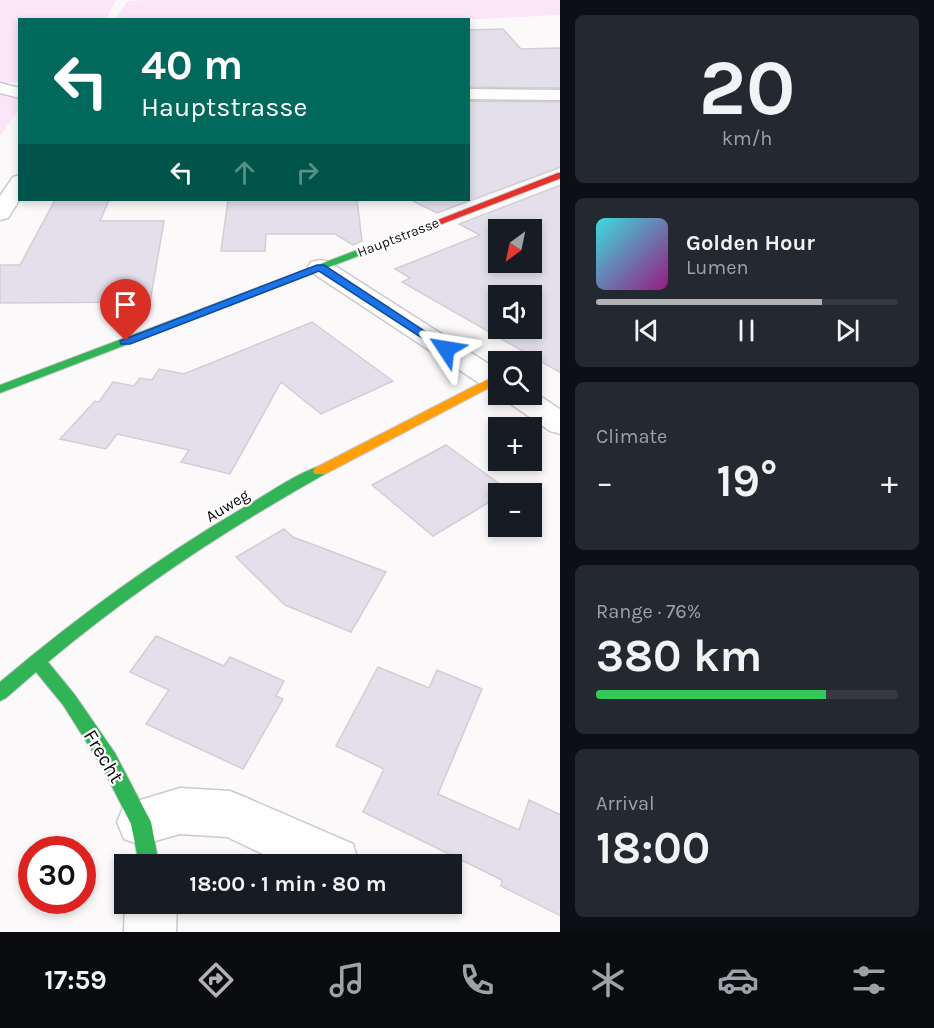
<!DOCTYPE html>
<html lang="en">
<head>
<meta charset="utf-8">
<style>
  body { margin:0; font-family:Karla,sans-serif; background:#242831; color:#f1f3f6; height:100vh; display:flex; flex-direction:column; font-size:22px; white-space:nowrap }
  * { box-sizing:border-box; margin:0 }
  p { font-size:20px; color:#9ea1a6 }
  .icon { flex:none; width:33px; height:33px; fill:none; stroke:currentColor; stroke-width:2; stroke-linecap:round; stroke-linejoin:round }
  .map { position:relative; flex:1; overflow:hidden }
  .drawer { display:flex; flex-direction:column; gap:15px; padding:15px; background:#0d0f14; width:374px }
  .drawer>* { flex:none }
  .top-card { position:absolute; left:18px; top:18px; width:452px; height:183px; border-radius:0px; box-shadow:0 3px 9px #0003; background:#00695c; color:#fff; overflow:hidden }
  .needle { width:39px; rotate:213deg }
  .fabs { position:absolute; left:488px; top:219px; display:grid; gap:12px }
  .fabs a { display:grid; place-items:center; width:54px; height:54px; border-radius:0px; background:#171b24; box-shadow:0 3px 9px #0003; font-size:30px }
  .speed { position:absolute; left:18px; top:836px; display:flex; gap:12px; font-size:30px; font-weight:700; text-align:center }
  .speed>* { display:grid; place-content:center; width:78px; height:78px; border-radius:50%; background:#171b24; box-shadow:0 3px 9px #0003; line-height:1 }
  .speed .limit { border:9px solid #d22; background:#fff; color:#111 }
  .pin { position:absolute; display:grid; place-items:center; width:51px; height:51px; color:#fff; margin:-62px -26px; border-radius:50% 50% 50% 0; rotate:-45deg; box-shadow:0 0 6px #0007 }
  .pin .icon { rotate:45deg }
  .me { position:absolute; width:66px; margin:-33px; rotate:303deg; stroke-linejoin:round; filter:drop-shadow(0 0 4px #0008) }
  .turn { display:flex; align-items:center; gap:21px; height:126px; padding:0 24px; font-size:27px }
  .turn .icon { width:78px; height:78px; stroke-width:2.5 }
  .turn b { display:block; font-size:42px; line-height:51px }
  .lanes { display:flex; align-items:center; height:57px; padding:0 24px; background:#0003; justify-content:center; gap:30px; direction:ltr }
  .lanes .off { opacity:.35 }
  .big { font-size:45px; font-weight:700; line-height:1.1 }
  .drawer .widget { flex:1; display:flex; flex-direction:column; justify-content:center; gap:9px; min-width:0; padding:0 21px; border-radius:9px; background:#242831 }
  .drawer .dial { align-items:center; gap:0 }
  .dial b { font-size:78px; line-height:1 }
  .song { display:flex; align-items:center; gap:18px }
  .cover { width:72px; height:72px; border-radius:9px; background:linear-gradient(135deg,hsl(180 70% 55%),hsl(310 70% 35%)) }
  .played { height:6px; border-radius:3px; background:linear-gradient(90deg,#b1b0b3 75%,#363941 75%) }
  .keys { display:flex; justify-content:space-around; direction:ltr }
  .heat { display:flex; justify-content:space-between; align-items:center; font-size:33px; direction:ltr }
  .charge { height:9px; border-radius:4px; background:linear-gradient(90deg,#34c759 76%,#363941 0) }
  .trip { position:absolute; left:114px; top:854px; width:348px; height:60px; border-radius:0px; background:#171b24; box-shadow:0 3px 9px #0003; font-weight:700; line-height:60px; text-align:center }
  .dock { display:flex; height:96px; justify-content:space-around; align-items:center; background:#090b0e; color:#9ea1a6 }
  .dock .icon { width:42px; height:42px }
  .dock .on { color:#b1b0b3 }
  .dock b { font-size:27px; color:#f1f3f6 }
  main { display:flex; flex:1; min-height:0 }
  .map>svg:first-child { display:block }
  .green { fill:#fbe6f9 }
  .building { fill:#e3e0eb; stroke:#d1ced4; stroke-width:1.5; fill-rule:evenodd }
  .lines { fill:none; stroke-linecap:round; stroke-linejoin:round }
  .street-casing { stroke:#cdc8cc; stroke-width:3 }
  .fast-casing { stroke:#cdc8cc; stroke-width:2 }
  .slow-casing { stroke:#cdc8cc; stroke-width:2 }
  .jam-casing { stroke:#cdc8cc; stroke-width:2 }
  .street { fill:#fffefe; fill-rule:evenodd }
  .fast { fill:#30b455; fill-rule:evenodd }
  .slow { fill:#ff9f0a; fill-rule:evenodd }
  .jam { fill:#e5322d; fill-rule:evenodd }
  .route { fill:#1a73e8; stroke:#114b97; stroke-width:1.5 }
  .labels { text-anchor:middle; stroke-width:4.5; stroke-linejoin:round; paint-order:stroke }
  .far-street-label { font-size:14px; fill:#0f090f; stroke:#fff }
  .street-label { font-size:16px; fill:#0f090f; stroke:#fff }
  .near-street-label { font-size:20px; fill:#0f090f; stroke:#fff }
</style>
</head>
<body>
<main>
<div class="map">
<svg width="561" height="932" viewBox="0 0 561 932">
  <rect width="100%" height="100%" fill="#fcf9fb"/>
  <path class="green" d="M 0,0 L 116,0 L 106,19 L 20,20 L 19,82 L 0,84 Z
    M 142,0 L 560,0 L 561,15 L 457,20 L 115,19 L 127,2 Z
    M 0,88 L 20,93 L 19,110 L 0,136 Z"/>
  <path class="building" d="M 503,29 L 521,49 L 561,48 L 561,88 L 468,87 L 468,30 Z
    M 468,101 L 561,102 L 561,167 L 437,213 L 411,200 L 468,200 Z
    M 561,185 L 561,373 L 402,282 L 410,278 L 395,269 L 480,235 L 459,224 ZM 498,230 L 531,230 L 531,262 L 498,262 ZM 498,296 L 531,296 L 531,328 L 498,328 Z
    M 55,200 L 109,200 L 100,221 L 164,221 L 150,302 L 0,303 L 0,265 L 20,265 Z
    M 228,200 L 357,200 L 362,241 L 353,245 L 335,234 L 266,234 L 265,251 L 221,251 Z
    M 312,322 L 393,381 L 321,414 L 281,382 L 230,474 L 181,462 L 189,450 L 117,434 L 106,449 L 60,439 L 95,401 L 99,402 L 113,382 L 134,386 L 140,378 L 152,380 L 159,369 L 184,374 Z
    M 446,445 L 508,490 L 498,494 L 498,497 L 433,536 L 372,485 Z
    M 284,529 L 293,537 L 386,572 L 351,632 L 285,605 L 236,557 Z
    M 156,636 L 224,666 L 230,657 L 284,681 L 276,696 L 283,699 L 243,769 L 146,724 L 169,690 L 130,672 Z
    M 378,667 L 429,688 L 437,670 L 482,689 L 438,794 L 519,830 L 529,800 L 561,815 L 561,916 L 501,886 L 502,880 L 363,812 L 384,769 L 336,746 Z"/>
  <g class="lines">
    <defs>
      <path id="street" d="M 0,83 L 20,88 L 20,98 L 0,93 Z
        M 468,89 L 561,90 L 561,100 L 468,99 Z
        M 20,175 L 20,199 L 8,218 L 0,220 L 0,196 L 13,177 Z
        M 320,260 L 329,262 L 498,370 L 498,392 L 488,389 L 311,272 L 308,267 L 311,262 Z
        M 531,390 L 561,410 L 561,434 L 550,431 L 505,400 L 501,394 L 531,394 Z
        M 180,788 L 230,791 L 247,798 L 353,844 L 359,864 L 284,864 L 227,837 L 180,834 L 141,845 L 124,839 L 117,822 L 124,805 Z
        M 125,903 L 177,903 L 176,932 L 124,932 Z"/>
      <path id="fast" d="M 397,235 L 400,236 L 400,240 L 0,393 L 0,385 Z
        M 320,466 L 325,468 L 327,471 L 325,474 C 227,529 134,590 48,662 L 75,695 L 115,753 L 151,822 L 159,864 L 139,864 L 131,824 L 101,765 L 63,705 L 36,672 L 6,698 L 0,701 L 0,682 C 77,617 160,556 248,505 C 269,493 297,473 320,466 Z"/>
      <path id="slow" d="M 494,376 L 498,377 L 498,383 L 325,474 L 315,474 L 313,471 L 315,468 Z"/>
      <path id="jam" d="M 558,173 L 561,173 L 561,178 L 400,240 L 392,238 Z"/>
    </defs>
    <use href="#street" class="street-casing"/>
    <use href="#fast" class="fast-casing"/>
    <use href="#slow" class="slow-casing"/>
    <use href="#jam" class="jam-casing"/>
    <use href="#street" class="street"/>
    <use href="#fast" class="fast"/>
    <use href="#slow" class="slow"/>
    <use href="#jam" class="jam"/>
  </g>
  <path class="route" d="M 317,265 L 324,265 L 452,349 L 450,351 L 442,351 L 319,271 L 130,344 L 121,344 L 120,341 Z"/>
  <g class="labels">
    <g class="far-street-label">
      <text transform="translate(398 237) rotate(-21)" y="5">Hauptstrasse</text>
    </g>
    <g class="street-label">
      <text transform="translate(227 505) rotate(-31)" y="6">Auweg</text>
    </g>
    <g class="near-street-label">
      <text transform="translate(104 756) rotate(59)" y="7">Frecht</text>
    </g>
  </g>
</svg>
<div class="fabs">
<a><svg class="needle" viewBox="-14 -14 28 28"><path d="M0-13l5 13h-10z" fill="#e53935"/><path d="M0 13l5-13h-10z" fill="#9ea1a6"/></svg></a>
<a><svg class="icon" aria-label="sound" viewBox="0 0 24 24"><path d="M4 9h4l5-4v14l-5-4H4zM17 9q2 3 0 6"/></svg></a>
<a><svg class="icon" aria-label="search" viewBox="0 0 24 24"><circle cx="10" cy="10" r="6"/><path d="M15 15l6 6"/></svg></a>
<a>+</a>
<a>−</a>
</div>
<div class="speed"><div class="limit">30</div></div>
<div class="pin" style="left:126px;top:341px;background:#d93025"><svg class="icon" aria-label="arrive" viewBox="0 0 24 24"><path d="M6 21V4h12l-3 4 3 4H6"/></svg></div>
<svg class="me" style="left:446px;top:349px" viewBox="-20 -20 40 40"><path d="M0-17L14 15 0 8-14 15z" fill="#1a73e8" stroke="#fff" stroke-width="4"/></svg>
<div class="trip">18:00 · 1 min · 80 m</div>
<div class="top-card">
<div class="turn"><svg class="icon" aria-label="left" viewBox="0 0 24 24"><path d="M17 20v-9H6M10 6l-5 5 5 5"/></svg><div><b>40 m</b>Hauptstrasse</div></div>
<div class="lanes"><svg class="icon" aria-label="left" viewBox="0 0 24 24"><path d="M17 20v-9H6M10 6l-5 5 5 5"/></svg><svg class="icon off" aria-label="ahead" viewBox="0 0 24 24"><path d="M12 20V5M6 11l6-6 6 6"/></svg><svg class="icon off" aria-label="right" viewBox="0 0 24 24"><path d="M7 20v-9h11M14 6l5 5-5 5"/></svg></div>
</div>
</div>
<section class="drawer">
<div class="widget dial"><b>20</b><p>km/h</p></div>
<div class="widget">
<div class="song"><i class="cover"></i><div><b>Golden Hour</b><p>Lumen</p></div></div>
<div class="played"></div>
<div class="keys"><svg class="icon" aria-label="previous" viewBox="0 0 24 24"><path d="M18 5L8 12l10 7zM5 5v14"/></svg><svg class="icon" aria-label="pause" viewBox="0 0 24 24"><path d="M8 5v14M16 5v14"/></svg><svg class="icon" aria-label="next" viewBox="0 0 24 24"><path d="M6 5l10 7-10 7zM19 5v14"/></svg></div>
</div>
<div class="widget"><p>Climate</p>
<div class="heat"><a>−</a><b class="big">19°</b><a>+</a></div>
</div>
<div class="widget"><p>Range · 76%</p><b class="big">380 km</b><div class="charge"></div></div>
<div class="widget"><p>Arrival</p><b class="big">18:00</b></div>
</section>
</main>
<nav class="dock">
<b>17:59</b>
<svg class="icon on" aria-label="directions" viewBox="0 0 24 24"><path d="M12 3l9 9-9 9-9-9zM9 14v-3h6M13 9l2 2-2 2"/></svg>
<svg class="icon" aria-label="music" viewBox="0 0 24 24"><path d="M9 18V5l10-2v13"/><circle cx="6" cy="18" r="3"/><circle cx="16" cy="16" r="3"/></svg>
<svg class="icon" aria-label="phone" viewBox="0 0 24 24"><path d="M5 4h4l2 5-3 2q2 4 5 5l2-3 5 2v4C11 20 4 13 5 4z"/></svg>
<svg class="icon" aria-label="climate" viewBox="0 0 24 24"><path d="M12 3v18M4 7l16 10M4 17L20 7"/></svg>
<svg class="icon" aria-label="car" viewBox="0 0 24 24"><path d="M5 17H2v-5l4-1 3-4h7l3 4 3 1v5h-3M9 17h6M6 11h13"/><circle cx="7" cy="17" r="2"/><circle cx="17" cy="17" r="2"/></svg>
<svg class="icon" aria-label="filters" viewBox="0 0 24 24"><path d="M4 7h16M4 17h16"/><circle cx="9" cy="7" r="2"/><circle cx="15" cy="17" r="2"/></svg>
</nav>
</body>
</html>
